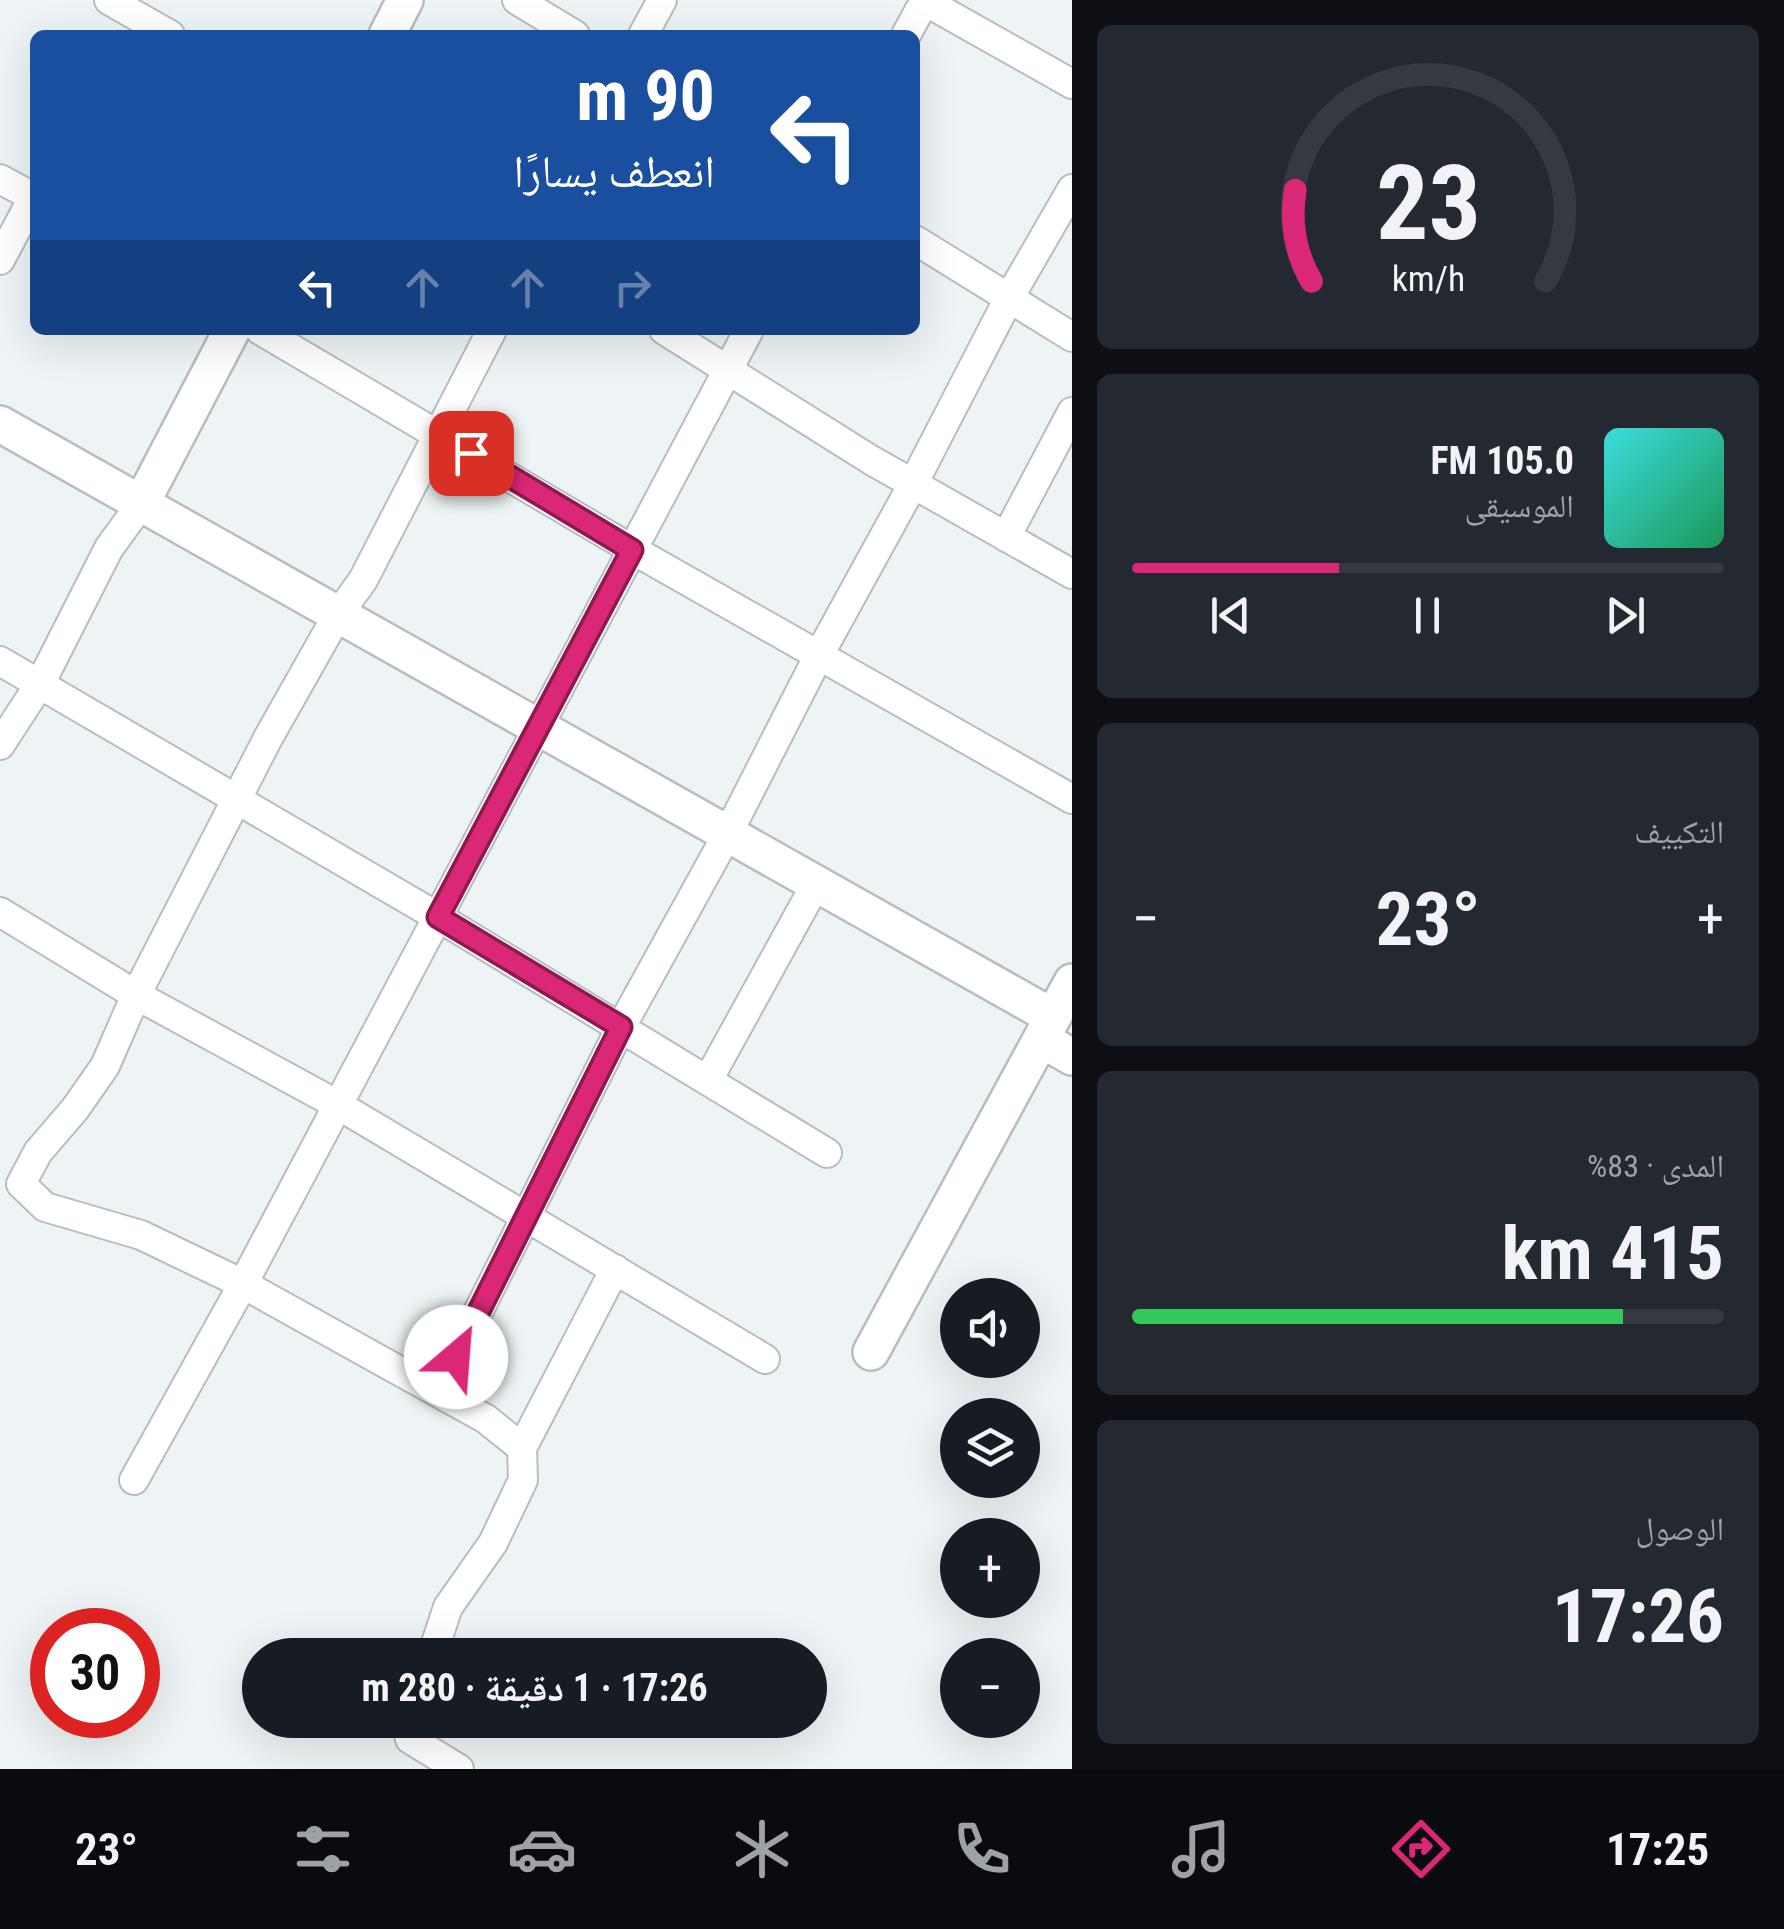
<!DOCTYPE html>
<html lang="ar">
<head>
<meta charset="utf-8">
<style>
  body { margin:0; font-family:"Roboto Condensed","Noto Naskh Arabic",sans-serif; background:#242831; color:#f1f3f6; direction:rtl; height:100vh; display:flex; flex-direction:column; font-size:38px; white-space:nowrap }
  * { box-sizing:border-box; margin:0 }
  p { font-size:32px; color:#9ea1a6 }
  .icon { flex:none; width:55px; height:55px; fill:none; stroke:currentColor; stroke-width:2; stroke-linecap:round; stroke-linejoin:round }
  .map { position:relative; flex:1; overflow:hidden; direction:ltr }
  .panel { display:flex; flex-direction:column; gap:25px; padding:25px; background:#0d0f14; width:712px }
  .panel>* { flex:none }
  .banner { position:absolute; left:30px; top:30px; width:890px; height:305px; border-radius:15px; box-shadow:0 10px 40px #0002; direction:rtl; background:#1a4fa0; color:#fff; overflow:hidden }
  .buttons { position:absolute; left:940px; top:1278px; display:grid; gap:20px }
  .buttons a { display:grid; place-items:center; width:100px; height:100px; border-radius:50%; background:#171b24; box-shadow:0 10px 40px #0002; font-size:50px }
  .speed { position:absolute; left:30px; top:1608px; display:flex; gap:20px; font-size:50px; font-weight:700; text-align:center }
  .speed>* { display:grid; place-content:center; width:130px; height:130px; border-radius:50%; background:#171b24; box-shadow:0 10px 40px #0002; line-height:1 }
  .speed .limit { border:15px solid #d22; background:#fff; color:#111 }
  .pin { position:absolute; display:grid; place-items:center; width:85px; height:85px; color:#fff; margin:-42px; border-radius:20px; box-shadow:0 5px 15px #0006 }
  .me { position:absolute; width:110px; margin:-55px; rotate:27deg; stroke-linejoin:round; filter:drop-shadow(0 0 8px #0008) }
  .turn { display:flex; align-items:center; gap:35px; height:210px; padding:0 40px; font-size:45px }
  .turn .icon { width:130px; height:130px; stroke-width:2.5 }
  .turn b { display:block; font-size:70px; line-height:85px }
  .lanes { display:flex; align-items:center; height:95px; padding:0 40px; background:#0003; justify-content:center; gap:50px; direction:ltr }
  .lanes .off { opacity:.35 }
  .big { font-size:75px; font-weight:700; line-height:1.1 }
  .panel .widget { flex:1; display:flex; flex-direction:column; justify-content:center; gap:15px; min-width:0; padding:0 35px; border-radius:15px; background:#242831 }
  .panel .dial { align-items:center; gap:0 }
  .dial svg { height:260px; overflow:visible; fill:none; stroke:#363941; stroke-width:7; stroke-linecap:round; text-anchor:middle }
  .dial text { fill:#f1f3f6; stroke:none }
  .song { display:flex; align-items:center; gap:30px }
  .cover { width:120px; height:120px; border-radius:15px; background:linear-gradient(135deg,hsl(180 70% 55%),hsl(150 70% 35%)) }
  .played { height:10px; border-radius:5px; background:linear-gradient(90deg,#db2777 35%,#363941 35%) }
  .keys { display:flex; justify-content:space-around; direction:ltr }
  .heat { display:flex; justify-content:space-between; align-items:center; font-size:55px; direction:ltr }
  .charge { height:15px; border-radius:8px; background:linear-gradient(90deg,#34c759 83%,#363941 0) }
  .trip { position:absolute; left:242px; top:1638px; width:585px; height:100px; border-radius:50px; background:#171b24; box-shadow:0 10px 40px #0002; font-weight:700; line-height:100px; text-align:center; direction:rtl }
  .tab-bar { display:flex; height:160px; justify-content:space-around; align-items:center; background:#090b0e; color:#9ea1a6 }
  .tab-bar .icon { width:70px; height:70px }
  .tab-bar .on { color:#db2777 }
  .tab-bar b { font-size:45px; color:#f1f3f6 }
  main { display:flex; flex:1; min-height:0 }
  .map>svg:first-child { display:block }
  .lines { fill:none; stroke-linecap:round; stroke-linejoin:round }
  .minor-casing { stroke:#b8bdbe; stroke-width:32 }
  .tertiary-casing { stroke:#b8bdbe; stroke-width:40 }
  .minor { stroke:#fff; stroke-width:28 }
  .tertiary { stroke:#fff; stroke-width:35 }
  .route-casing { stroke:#8e194d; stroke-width:25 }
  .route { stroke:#db2777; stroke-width:18 }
</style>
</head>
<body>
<main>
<section class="panel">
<div class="widget dial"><svg viewBox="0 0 100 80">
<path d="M14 69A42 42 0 1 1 86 69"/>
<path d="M14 69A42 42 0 0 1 9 41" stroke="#db2777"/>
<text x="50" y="56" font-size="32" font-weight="700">23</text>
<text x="50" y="72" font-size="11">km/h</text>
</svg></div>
<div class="widget">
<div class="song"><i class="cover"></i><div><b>105.0 FM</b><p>الموسيقى</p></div></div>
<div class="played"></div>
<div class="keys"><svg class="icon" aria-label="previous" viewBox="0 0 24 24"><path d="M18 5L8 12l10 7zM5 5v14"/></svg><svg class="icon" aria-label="pause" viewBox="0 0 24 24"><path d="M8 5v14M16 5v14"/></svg><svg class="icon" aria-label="next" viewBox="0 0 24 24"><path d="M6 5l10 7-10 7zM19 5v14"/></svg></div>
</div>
<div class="widget"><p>التكييف</p>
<div class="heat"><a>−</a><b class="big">23°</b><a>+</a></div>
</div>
<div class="widget"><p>المدى · 83%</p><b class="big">415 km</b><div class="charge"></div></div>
<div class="widget"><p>الوصول</p><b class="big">17:26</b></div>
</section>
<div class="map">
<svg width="1072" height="1769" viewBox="0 0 1072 1769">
  <rect width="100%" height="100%" fill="#eef4f5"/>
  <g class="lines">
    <defs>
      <path id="minor" d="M 109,0 L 170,35
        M 517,0 L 575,35
        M 923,0 L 1072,84
        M 643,35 L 662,0
        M 906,35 L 925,0
        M 0,179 L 35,198
        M 915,240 L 1072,337
        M 0,260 L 35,194
        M 260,330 L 633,550 L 1072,799
        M 664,330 L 871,460 L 1072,574
        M 1006,537 L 1072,412
        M 0,661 L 438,917 L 827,1153
        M 0,745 L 41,682 L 109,548 L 141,504
        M 0,912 L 136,995 L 338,1105 L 765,1359
        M 708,1080 L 816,884
        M 438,1392 L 621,1027 L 727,835 L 819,655 L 913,484 L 1009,298 L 1072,189
        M 522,1448 L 615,1269
        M 134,1480 L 243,1284 L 749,330
        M 432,1655 L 448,1607 L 493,1543 L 523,1480 L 522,1448 L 486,1419 L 243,1284 L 141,1235 L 45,1207 L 21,1184 L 38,1152 L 75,1109 L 105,1066 L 136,995 L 268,738 L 337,616 L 363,580 L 492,330
        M 406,1720 L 410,1739 L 459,1769"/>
      <path id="tertiary" d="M 387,35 L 405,0
        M 0,424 L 1053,1017
        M 141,504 L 232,330
        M 1041,1039 L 1072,1057
        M 871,1352 L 1072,982"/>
    </defs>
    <use href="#minor" class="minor-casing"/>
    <use href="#tertiary" class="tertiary-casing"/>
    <use href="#minor" class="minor"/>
    <use href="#tertiary" class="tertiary"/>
  </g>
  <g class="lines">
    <defs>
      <path id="route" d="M 456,1357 L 621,1027 L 438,917 L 632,550 L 471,453"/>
    </defs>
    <use href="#route" class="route-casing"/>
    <use href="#route" class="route"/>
  </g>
</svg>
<div class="buttons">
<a><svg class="icon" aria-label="sound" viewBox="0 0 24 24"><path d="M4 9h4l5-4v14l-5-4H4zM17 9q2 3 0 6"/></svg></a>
<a><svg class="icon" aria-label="layers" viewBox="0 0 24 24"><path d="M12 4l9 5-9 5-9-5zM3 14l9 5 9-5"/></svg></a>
<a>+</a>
<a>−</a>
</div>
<div class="speed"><div class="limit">30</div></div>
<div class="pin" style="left:471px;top:453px;background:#d93025"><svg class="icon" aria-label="arrive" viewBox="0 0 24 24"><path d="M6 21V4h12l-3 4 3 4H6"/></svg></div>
<svg class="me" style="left:456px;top:1357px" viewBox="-20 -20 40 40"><circle r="19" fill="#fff"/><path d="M0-13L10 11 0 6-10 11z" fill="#db2777"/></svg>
<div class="trip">17:26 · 1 دقيقة · 280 m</div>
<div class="banner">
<div class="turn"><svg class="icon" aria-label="left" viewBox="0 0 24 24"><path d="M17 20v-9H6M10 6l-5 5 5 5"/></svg><div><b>90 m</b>انعطف يسارًا</div></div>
<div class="lanes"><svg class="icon" aria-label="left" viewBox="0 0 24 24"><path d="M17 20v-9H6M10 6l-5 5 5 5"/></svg><svg class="icon off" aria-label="ahead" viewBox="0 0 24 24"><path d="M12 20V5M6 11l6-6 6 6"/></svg><svg class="icon off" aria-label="ahead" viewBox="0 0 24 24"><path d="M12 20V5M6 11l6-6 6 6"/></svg><svg class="icon off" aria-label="right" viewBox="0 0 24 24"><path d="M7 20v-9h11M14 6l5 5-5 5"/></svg></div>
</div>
</div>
</main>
<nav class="tab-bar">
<b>17:25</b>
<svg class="icon on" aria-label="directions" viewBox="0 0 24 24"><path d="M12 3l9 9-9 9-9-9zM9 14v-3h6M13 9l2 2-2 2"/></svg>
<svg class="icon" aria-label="music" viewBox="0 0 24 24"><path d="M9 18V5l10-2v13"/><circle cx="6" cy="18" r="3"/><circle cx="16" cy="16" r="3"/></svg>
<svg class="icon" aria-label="phone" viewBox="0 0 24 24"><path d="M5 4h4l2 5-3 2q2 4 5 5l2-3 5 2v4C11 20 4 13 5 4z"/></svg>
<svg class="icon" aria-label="climate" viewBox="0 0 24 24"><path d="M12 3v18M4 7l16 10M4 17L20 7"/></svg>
<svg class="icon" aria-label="car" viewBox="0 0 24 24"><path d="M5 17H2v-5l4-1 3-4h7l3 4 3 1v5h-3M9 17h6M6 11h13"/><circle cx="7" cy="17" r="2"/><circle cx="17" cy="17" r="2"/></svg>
<svg class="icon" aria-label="filters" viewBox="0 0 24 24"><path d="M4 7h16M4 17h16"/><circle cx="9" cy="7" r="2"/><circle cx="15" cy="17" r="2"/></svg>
<b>23°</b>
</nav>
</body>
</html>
